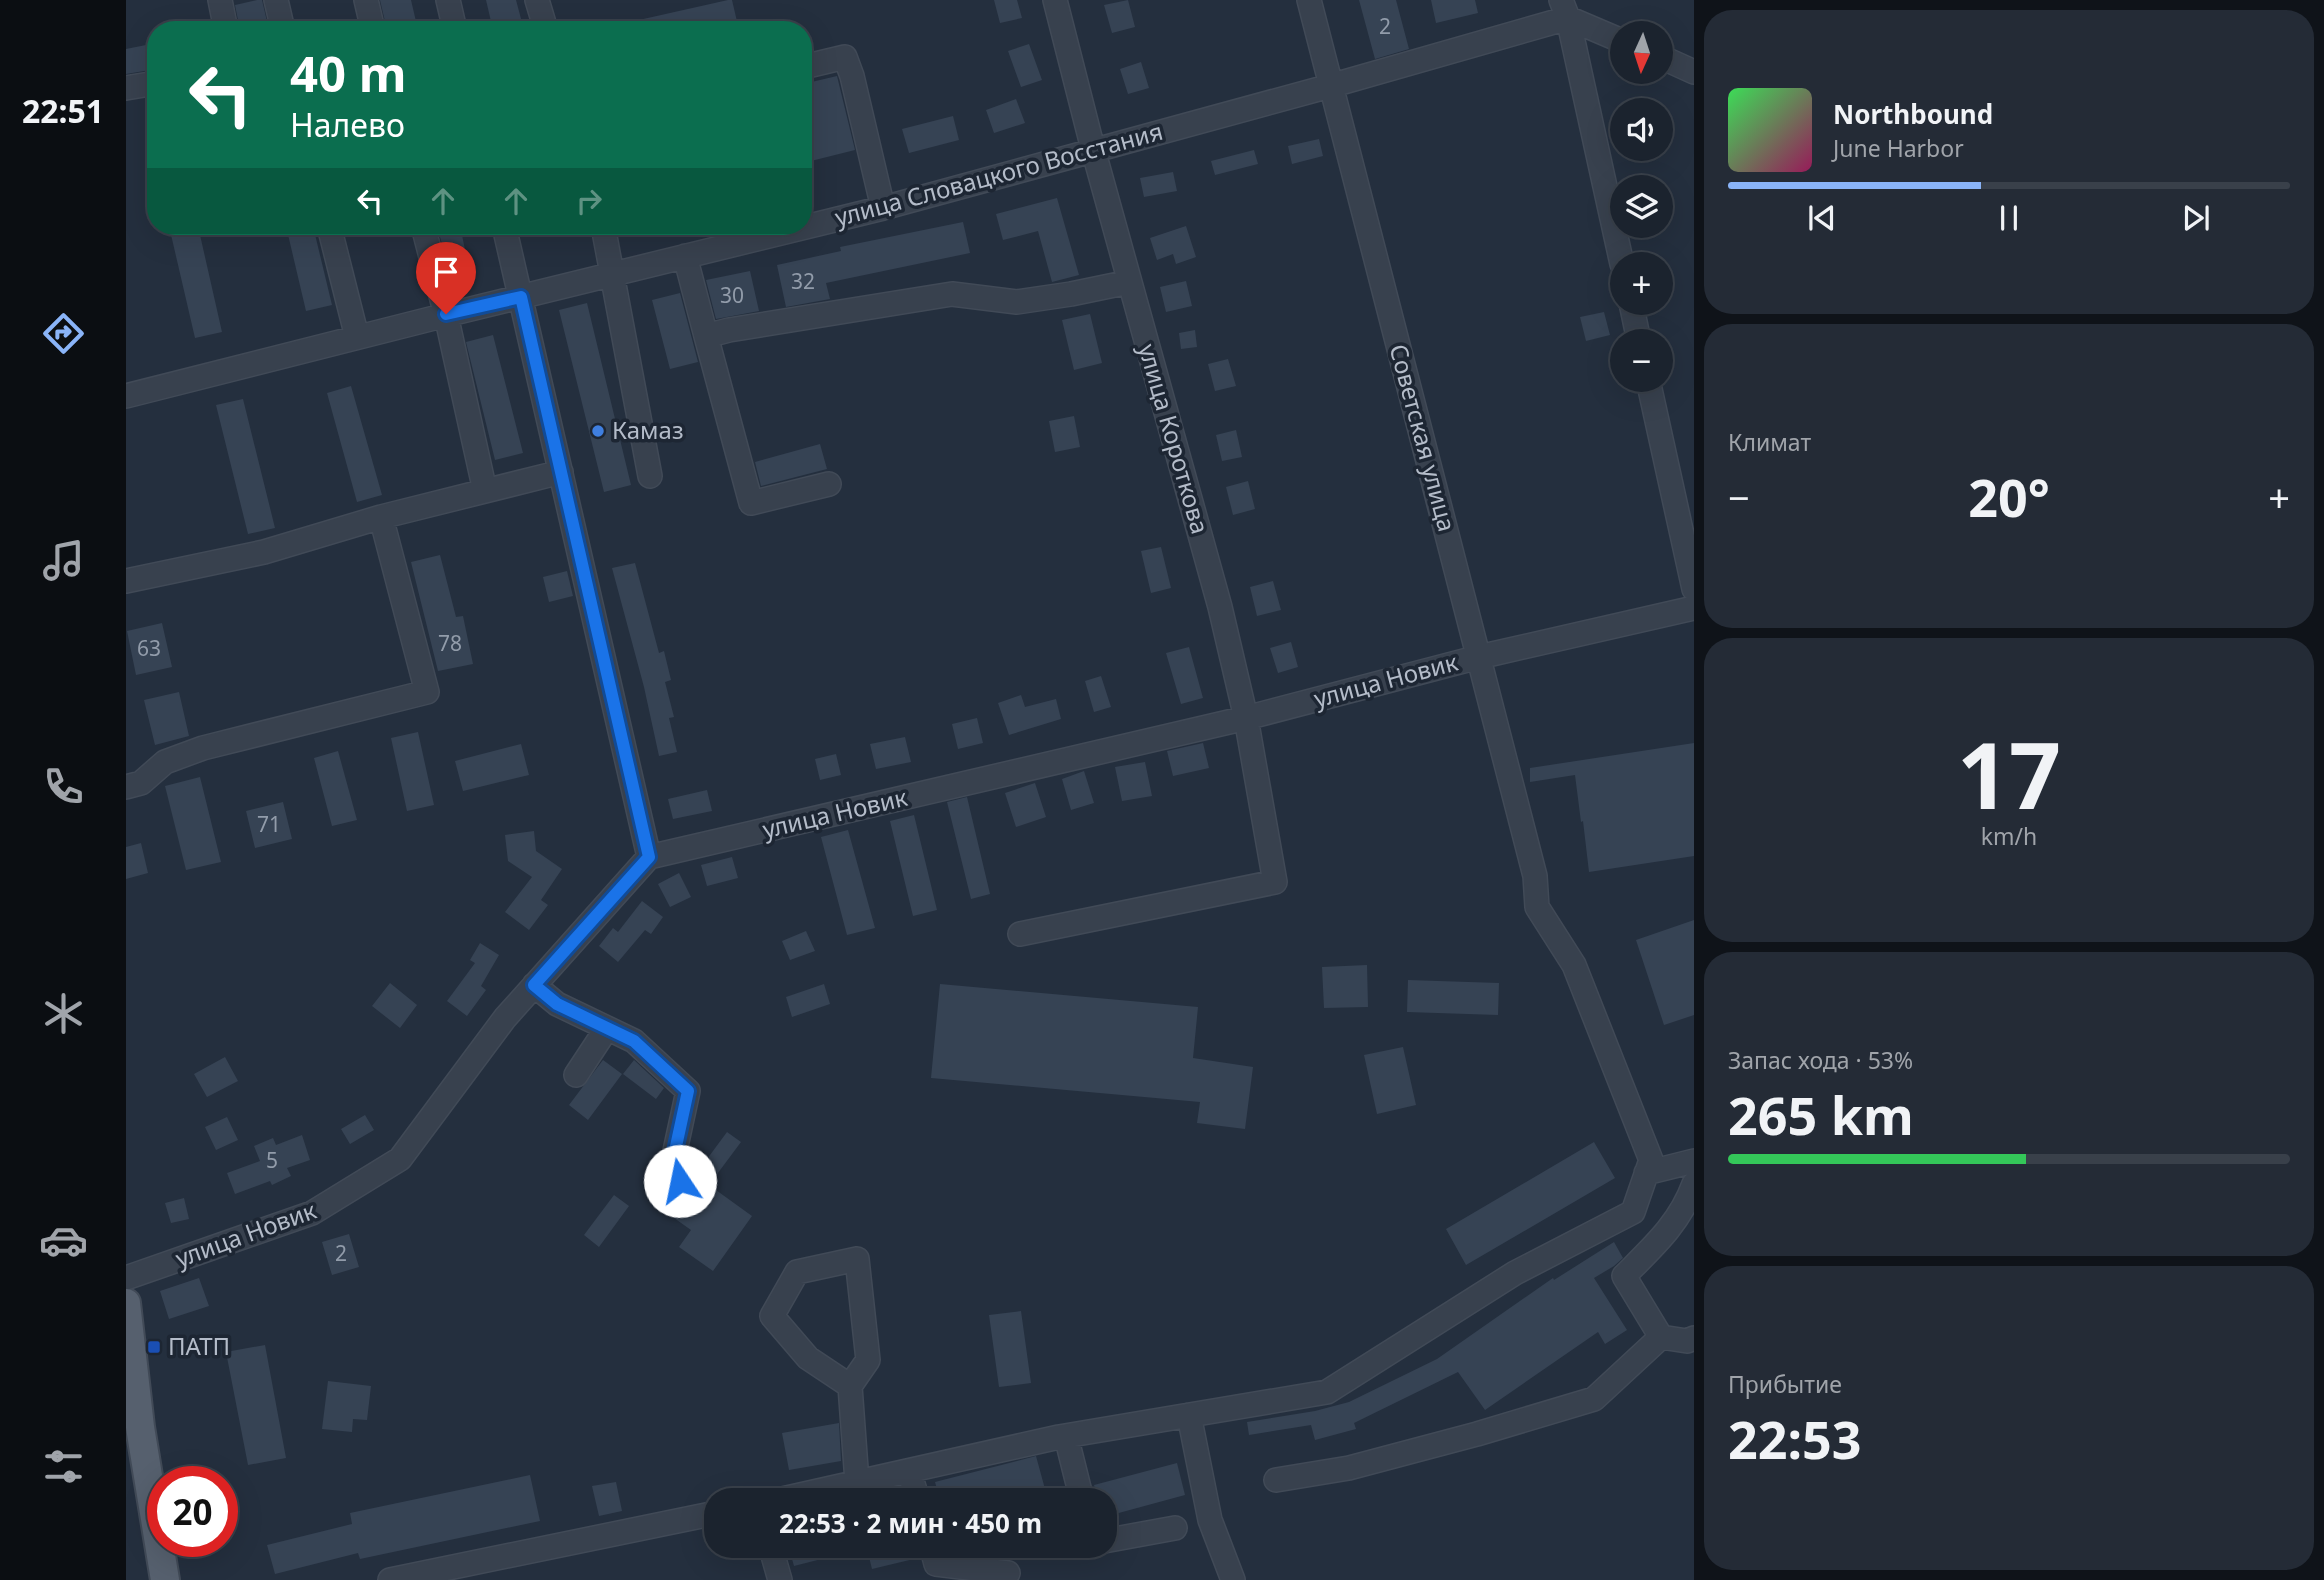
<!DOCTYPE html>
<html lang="ru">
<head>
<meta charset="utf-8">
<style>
  body { margin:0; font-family:"Noto Sans",sans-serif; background:#242b36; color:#f1f3f6; height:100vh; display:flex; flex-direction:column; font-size:26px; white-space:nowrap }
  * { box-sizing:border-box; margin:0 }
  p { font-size:23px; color:#a0a4aa }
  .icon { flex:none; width:38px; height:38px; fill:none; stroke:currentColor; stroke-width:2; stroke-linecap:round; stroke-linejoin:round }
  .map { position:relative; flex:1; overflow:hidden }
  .details { display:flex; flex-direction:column; gap:10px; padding:10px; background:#0f1319; width:630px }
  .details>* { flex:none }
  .banner { position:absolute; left:21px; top:21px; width:665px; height:214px; border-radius:28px; box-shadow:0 7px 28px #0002,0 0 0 2px #39404a; background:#0b6e4f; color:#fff; overflow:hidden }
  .needle { width:46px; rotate:183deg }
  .buttons { position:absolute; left:1484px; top:21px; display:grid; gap:14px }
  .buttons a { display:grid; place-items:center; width:63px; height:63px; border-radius:50%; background:#1b232e; box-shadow:0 7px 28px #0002,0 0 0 2px #39404a; font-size:35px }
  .speed { position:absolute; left:21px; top:1466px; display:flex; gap:14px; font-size:35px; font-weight:700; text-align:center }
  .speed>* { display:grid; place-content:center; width:91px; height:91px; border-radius:50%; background:#1b232e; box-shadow:0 7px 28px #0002,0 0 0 2px #39404a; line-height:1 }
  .speed .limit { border:10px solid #d22; background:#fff; color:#111 }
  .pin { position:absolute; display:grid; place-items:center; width:60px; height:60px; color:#fff; margin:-72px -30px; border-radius:50% 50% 50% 0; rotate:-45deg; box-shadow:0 0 7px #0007 }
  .pin .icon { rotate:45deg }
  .me { position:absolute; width:77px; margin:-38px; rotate:349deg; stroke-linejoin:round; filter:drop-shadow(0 0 5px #0008) }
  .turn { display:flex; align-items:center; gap:24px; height:147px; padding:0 28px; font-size:32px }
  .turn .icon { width:91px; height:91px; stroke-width:2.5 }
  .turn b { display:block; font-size:49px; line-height:60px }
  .lanes { display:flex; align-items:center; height:66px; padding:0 28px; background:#0003; justify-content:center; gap:35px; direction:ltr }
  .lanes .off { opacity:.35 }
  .big { font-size:52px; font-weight:700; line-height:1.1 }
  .details .tile { flex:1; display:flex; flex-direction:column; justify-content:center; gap:10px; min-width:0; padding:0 24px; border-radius:28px; background:#242b36 }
  .details .dial { align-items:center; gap:0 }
  .dial b { font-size:91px; line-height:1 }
  .song { display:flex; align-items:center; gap:21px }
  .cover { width:84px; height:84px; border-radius:10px; background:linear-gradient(135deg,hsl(130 70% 55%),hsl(330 70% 35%)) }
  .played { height:7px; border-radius:4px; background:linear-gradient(90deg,#8ab4f8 45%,#39404a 45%) }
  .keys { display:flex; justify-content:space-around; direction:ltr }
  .heat { display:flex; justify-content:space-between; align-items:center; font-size:38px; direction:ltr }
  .charge { height:10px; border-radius:5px; background:linear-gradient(90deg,#34c759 53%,#39404a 0) }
  .trip { position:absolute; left:578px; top:1488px; width:413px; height:70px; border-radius:28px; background:#1b232e; box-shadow:0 7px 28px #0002,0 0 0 2px #39404a; font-weight:700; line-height:70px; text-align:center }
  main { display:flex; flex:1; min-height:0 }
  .tab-bar { display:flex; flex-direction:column; width:126px; justify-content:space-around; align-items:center; background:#0b0e12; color:#a0a4aa }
  .tab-bar .icon { width:49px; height:49px }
  .tab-bar .on { color:#8ab4f8 }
  .tab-bar b { font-size:32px; color:#f1f3f6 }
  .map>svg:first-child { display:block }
  .building { fill:#364354 }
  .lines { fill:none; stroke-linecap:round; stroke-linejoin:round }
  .minor-casing { stroke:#414a57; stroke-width:26 }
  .major-casing { stroke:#414a57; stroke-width:32 }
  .minor { stroke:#38414e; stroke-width:23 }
  .major { stroke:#56606e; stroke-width:28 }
  .route-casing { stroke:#114b97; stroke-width:18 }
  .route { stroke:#1a73e8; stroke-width:12 }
  .shop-dot { fill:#3f7fe0; stroke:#1d2633; stroke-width:2.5 }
  .transit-dot { fill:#1a4fb4; stroke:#1d2633; stroke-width:2.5 }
  .labels { text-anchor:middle; stroke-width:7; stroke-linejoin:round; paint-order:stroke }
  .number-label { font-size:21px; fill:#929caa }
  .street-label { font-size:24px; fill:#b4bcc9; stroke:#1d2633 }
  .poi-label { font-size:24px; fill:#b4bcc9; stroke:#1d2633; text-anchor:start }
</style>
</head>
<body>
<main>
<nav class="tab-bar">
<b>22:51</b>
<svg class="icon on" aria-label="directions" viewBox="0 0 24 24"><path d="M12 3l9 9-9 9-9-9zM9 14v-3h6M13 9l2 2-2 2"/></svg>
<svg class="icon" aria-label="music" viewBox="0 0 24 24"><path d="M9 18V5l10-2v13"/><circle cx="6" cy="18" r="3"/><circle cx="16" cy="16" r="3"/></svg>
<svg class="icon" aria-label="phone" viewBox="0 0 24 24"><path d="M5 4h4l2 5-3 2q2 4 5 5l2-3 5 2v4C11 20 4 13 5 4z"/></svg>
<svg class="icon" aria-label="climate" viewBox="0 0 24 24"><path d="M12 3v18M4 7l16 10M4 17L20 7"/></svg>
<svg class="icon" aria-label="car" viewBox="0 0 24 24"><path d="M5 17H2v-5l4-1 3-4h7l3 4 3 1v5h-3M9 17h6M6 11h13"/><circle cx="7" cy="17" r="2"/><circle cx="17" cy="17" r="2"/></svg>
<svg class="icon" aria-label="filters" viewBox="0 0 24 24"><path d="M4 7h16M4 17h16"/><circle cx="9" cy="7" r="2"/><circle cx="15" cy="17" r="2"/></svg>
</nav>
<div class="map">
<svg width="1568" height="1580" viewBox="0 0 1568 1580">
  <rect width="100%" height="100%" fill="#242f3e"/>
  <path class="building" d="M 131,0 L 136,0 L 143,30 L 114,30 L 109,5 Z
    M 254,0 L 285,0 L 292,30 L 261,30 Z
    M 360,0 L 390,0 L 398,30 L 367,30 Z
    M 602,0 L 606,0 L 613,30 L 496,30 L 495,24 Z
    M 868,0 L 891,0 L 896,18 L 874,23 Z
    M 1002,0 L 1009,27 L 986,33 L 978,5 Z
    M 1233,0 L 1270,0 L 1283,49 L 1249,59 Z
    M 1305,0 L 1349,0 L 1352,13 L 1310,23 Z
    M 30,43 L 30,69 L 0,74 L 0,49 Z
    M 903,44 L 916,80 L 895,87 L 882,51 Z
    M 1015,62 L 1023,88 L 1002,94 L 994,69 Z
    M 711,76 L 729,150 L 677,163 L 677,84 Z
    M 890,99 L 899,123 L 868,133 L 860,110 Z
    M 827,116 L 833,140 L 783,153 L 776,129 Z
    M 1193,139 L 1197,156 L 1166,164 L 1162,146 Z
    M 1128,150 L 1132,164 L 1089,175 L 1085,161 Z
    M 1047,172 L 1051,191 L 1018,197 L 1014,178 Z
    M 931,198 L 953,275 L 926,282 L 912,231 L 877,240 L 870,214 Z
    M 837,222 L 844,253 L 700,283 L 704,299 L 660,307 L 651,265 L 715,251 L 714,247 Z
    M 43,226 L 72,226 L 96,332 L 69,338 Z
    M 160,226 L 187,226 L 206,305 L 180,311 Z
    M 311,226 L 334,226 L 343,268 L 324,273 Z
    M 1060,226 L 1070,257 L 1050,264 L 1047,254 L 1031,260 L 1024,238 Z
    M 624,271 L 633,311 L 590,319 L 580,280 Z
    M 1060,281 L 1066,306 L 1040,312 L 1034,287 Z
    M 554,293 L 572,362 L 544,369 L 526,300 Z
    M 461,303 L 505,485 L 478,492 L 433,310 Z
    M 1478,312 L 1484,335 L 1460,341 L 1454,317 Z
    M 964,314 L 976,363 L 948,370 L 936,320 Z
    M 1069,330 L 1071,347 L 1055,349 L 1053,333 Z
    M 367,335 L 397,453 L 369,460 L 340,342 Z
    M 1102,359 L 1110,386 L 1089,391 L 1082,364 Z
    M 225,386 L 256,495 L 231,502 L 201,393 Z
    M 117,399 L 149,528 L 122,534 L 90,405 Z
    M 948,416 L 954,447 L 929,452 L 923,421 Z
    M 1110,430 L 1116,457 L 1096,461 L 1090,435 Z
    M 694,444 L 701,469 L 635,486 L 629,462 Z
    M 1122,481 L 1129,509 L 1107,515 L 1100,487 Z
    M 1035,547 L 1045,588 L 1025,593 L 1015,551 Z
    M 314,555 L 330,617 L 337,616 L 347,664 L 312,671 L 285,562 Z
    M 509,563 L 533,653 L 538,651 L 545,680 L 539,682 L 548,717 L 543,718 L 551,752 L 533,756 L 518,687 L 486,568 Z
    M 441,571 L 447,596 L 423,602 L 417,577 Z
    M 1147,581 L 1155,610 L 1131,616 L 1124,587 Z
    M 36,623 L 46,667 L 10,675 L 1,631 Z
    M 1165,642 L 1172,667 L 1152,673 L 1144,648 Z
    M 1063,647 L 1077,698 L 1055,704 L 1040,653 Z
    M 975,676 L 985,707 L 968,712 L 959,681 Z
    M 53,692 L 63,736 L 29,745 L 18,700 Z
    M 895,695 L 899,707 L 930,699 L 935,719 L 883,735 L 872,703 Z
    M 851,718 L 857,743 L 832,749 L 826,724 Z
    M 292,732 L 308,805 L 281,811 L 265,738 Z
    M 779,737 L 785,762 L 750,769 L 744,744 Z
    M 1077,743 L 1083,768 L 1047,776 L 1041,751 Z
    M 1568,743 L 1568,856 L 1463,872 L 1457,821 L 1455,822 L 1449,775 L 1404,782 L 1404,768 Z
    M 395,744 L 403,775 L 337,791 L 329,761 Z
    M 212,751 L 231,820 L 206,826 L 188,758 Z
    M 710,754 L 715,775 L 694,780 L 689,759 Z
    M 1019,762 L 1026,796 L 996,801 L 989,767 Z
    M 958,771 L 968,803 L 945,810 L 936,779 Z
    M 74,777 L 95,862 L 60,870 L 39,786 Z
    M 909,783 L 920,817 L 890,827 L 879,793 Z
    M 581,790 L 586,811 L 547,819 L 542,799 Z
    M 841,797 L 864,894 L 845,899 L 821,802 Z
    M 157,802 L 166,839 L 129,848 L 120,811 Z
    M 788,815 L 811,910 L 787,916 L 764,821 Z
    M 722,830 L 749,928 L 721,935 L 695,837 Z
    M 408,831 L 410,851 L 436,869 L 415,900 L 422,905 L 403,930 L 379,912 L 406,877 L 382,861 L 379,835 Z
    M 15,843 L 22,873 L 0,879 L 0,847 Z
    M 606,857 L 612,878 L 581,886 L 575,865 Z
    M 553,873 L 565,897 L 544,907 L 532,884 Z
    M 516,901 L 537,917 L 525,934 L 519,930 L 492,962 L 473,946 L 487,928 L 492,932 Z
    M 1568,920 L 1568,1015 L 1538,1025 L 1510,940 Z
    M 680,931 L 689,951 L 664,960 L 656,941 Z
    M 354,943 L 373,955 L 355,986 L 360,990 L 341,1016 L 321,1001 L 349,963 L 344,960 Z
    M 1241,965 L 1242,1007 L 1198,1008 L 1196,967 Z
    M 1282,980 L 1373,983 L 1372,1015 L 1281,1012 Z
    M 264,983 L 291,1005 L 274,1028 L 246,1006 Z
    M 698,984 L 704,1004 L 666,1017 L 660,997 Z
    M 814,984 L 1072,1007 L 1067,1058 L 1127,1067 L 1119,1129 L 1071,1123 L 1074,1102 L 805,1078 Z
    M 1277,1047 L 1290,1105 L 1251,1114 L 1238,1055 Z
    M 99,1057 L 112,1081 L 81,1097 L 68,1074 Z
    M 477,1060 L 496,1074 L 462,1120 L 443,1105 Z
    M 508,1060 L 538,1088 L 530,1099 L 497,1074 Z
    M 239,1115 L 248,1130 L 224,1144 L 215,1129 Z
    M 101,1117 L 112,1140 L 90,1150 L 79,1127 Z
    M 601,1132 L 615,1142 L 583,1185 L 626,1216 L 587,1271 L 553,1247 L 565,1230 L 541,1213 L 555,1195 L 565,1190 L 567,1178 Z
    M 176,1135 L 184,1160 L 161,1168 L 165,1176 L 146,1185 L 144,1181 L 109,1194 L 101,1173 L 134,1161 L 128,1146 L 147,1138 L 150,1145 Z
    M 1468,1142 L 1489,1178 L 1340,1265 L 1320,1229 Z
    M 488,1195 L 503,1206 L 473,1247 L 458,1235 Z
    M 58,1198 L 63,1219 L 45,1223 L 39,1203 Z
    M 223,1234 L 233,1267 L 206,1275 L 196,1242 Z
    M 1488,1242 L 1497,1258 L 1488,1266 L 1468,1278 L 1501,1330 L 1479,1344 L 1472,1332 L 1359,1410 L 1332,1372 L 1228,1423 L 1230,1429 L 1189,1440 L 1185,1425 L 1123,1435 L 1121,1422 L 1189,1411 L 1223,1402 L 1311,1359 L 1427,1278 L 1428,1280 Z
    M 73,1278 L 83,1306 L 43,1319 L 34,1291 Z
    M 895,1311 L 905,1383 L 873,1387 L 863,1315 Z
    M 139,1345 L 160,1458 L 122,1465 L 100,1352 Z
    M 202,1381 L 245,1386 L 241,1420 L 227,1419 L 226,1432 L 196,1429 Z
    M 713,1423 L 715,1461 L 663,1470 L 656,1433 Z
    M 910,1456 L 922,1500 L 814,1500 L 809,1482 Z
    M 1051,1463 L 1059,1495 L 978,1517 L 978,1500 L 972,1500 L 968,1485 Z
    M 404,1475 L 414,1521 L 234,1559 L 232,1553 L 149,1574 L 141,1545 L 226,1524 L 224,1513 Z
    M 490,1482 L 496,1511 L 473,1516 L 466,1486 Z
    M 662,1545 L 730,1545 L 731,1550 L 668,1566 Z
    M 740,1545 L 789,1545 L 792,1558 L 746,1569 Z"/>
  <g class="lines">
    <defs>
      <path id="minor" d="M 94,0 L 100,30
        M 150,0 L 157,30
        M 240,0 L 247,30
        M 322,0 L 329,30
        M 411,0 L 420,30
        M 1435,0 L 1442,18 L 1496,264
        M 1535,57 L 1568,72
        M 677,67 L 719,57 L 726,76 L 757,208
        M 0,88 L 30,83
        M 203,226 L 231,337
        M 297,226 L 320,315 L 359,491
        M 378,226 L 523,857
        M 477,226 L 524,476
        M 559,256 L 580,336 L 603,330 L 826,294 L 891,302 L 945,294 L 1003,282
        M 1505,303 L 1513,341
        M 580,336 L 625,503 L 703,484
        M 1522,380 L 1568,589
        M 0,396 L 320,315 L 757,208 L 1204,86 L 1442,18 L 1496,41
        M 0,581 L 138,552 L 255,517
        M 0,787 L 15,783 L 39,762 L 77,748 L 301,692 L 255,517 L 435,472
        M 894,934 L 1149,882 L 1120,718 L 1094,607 L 967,149 L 929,0
        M 408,985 L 431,1004 L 508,1041 L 562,1091 L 544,1174 L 554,1181
        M 450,1075 L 481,1028
        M 1520,1173 L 1568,1161
        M 0,1278 L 186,1213 L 274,1159 L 379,1018 L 523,857 L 1120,718 L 1353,657 L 1568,608
        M 1535,1337 L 1498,1276 C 1527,1247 1554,1223 1568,1184
        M 724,1386 L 742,1360 L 731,1259 L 671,1272 L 646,1316 L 682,1358 L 724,1386 L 731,1482
        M 1063,1415 L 1084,1520 L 1107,1580
        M 940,1436 L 956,1500
        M 783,1471 L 792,1500
        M 1150,1480 L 1223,1468 L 1351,1434 L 1468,1399 L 1535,1337 L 1561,1341 L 1568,1338
        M 652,1500 L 933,1437 L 1201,1392 L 1389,1273 L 1507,1212 L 1525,1160 L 1448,965 L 1411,907 L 1409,876 L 1183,0
        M 978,1541 L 1049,1528
        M 644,1545 L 654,1580
        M 805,1545 L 810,1564 L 882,1573
        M 264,1580 L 590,1513"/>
      <path id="major" d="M 0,1303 L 14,1427 L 39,1580"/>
    </defs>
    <use href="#minor" class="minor-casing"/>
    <use href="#major" class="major-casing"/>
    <use href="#minor" class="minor"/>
    <use href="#major" class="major"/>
  </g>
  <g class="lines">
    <defs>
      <path id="route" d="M 320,314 L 395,297 L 523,857 L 408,985 L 431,1004 L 508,1041 L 562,1091 L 544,1174 L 554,1181"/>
    </defs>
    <use href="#route" class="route-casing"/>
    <use href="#route" class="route"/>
  </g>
  <circle class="shop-dot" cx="472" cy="431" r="7"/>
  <rect class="transit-dot" x="21" y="1340" width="14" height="14" rx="3.5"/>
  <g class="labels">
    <g class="number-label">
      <text x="1259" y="34">2</text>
      <text x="677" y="289">32</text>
      <text x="606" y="303">30</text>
      <text x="324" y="651">78</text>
      <text x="23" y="656">63</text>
      <text x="143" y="832">71</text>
      <text x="146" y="1168">5</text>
      <text x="215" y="1261">2</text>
    </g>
    <g class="street-label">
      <text transform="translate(873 175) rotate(-15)" y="8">улица Словацкого Восстания</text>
      <text transform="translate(1296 438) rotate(75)" y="8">Советская улица</text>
      <text transform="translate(1047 439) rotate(74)" y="8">улица Короткова</text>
      <text transform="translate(1260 681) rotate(-15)" y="8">улица Новик</text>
      <text transform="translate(709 814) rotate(-13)" y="8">улица Новик</text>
      <text transform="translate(120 1235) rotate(-20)" y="8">улица Новик</text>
    </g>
    <g class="poi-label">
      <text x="486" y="439">Камаз</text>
      <text x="42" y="1355">ПАТП</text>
    </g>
  </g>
</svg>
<div class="buttons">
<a><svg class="needle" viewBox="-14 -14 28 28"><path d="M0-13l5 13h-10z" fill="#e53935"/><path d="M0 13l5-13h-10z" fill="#a0a4aa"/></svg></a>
<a><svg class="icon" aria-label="sound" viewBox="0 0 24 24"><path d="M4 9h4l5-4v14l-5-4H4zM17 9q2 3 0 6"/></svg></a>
<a><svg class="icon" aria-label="layers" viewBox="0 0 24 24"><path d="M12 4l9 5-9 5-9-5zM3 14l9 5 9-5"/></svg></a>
<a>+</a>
<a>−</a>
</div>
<div class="speed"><div class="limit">20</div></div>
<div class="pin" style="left:320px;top:314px;background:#d93025"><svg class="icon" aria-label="arrive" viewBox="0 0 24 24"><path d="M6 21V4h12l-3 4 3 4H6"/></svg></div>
<svg class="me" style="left:554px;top:1181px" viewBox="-20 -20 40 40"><circle r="19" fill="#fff"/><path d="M0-13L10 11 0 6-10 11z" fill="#1a73e8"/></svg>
<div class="trip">22:53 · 2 мин · 450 m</div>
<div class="banner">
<div class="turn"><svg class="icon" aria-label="left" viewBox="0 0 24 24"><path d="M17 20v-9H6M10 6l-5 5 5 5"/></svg><div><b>40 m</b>Налево</div></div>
<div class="lanes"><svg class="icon" aria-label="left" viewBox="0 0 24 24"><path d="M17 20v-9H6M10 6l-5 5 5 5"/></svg><svg class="icon off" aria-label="ahead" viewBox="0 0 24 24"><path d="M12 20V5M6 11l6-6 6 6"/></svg><svg class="icon off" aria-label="ahead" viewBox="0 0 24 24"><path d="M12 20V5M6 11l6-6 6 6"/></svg><svg class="icon off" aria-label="right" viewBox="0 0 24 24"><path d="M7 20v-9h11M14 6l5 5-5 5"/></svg></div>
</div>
</div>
<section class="details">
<div class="tile">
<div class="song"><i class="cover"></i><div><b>Northbound</b><p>June Harbor</p></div></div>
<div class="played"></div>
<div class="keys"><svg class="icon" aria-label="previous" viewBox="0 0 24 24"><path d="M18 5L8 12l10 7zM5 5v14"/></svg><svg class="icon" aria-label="pause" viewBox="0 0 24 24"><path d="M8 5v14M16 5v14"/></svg><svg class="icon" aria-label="next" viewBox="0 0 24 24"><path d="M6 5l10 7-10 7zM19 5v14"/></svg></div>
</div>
<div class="tile"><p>Климат</p>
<div class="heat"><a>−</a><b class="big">20°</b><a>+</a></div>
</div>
<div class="tile dial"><b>17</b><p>km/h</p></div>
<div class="tile"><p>Запас хода · 53%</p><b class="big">265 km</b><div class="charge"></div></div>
<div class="tile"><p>Прибытие</p><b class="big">22:53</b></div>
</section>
</main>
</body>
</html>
